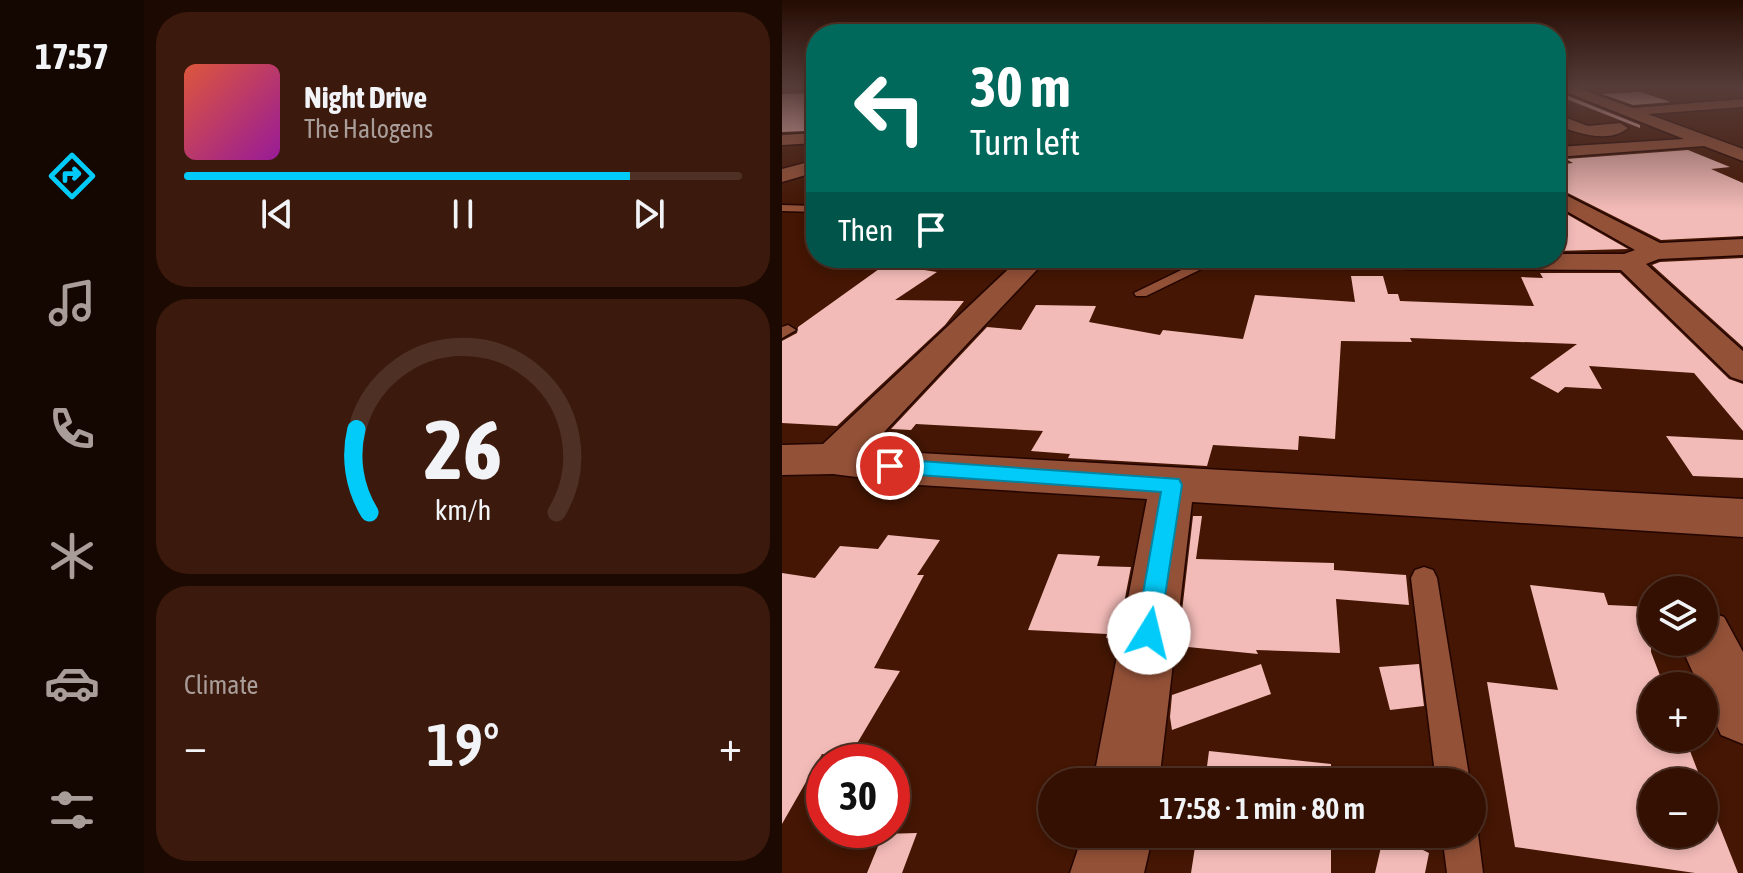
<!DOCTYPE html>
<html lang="en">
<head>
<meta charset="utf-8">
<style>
  body { margin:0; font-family:"Asap Condensed",sans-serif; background:#3b190c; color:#f1f3f6; height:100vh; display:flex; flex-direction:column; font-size:30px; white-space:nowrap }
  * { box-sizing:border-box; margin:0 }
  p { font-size:26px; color:#a99d99 }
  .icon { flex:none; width:44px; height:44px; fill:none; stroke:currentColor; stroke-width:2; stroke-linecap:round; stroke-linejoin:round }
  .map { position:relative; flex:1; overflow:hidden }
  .details { display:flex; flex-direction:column; gap:12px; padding:12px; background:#1c0901; width:638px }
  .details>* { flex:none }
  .hud { position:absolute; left:24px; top:24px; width:760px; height:244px; border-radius:32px; box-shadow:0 4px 12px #0003,0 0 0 2px #4e3024; background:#00695c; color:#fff; overflow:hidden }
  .tools { position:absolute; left:856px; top:576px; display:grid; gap:16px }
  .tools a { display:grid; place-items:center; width:80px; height:80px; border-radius:50%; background:#331002; box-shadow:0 4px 12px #0003,0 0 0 2px #4e3024; font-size:40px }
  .speed { position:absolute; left:24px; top:744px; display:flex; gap:16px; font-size:40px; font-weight:700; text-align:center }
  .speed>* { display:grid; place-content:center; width:104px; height:104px; border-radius:50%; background:#331002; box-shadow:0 4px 12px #0003,0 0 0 2px #4e3024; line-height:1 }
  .speed .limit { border:12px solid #d22; background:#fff; color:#111 }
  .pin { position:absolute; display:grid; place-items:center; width:68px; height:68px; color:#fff; margin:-34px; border:4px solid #fff; border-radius:50%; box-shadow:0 2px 8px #0007 }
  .me { position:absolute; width:88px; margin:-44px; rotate:9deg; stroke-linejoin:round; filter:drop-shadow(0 0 6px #0008) }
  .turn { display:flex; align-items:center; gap:28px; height:168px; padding:0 32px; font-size:36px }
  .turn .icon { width:104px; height:104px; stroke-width:2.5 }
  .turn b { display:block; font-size:56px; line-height:68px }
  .then { display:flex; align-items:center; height:76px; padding:0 32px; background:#0003; gap:16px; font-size:30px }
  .big { font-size:60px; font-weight:600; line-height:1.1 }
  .details .card { flex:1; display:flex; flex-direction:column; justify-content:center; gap:12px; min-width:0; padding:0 28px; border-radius:32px; background:#3b190c }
  .details .dial { align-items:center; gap:0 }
  .dial svg { height:208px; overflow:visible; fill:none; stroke:#4e3024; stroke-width:7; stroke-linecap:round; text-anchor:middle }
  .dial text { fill:#f1f3f6; stroke:none }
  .song { display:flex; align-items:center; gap:24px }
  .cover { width:96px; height:96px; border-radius:12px; background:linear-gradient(135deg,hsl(10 70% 55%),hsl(300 70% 35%)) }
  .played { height:8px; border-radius:4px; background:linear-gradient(90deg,#03cbf9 80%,#4e3024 80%) }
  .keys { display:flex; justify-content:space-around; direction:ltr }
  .heat { display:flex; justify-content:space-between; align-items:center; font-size:44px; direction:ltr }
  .trip { position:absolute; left:256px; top:768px; width:448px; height:80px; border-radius:40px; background:#331002; box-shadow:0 4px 12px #0003,0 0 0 2px #4e3024; font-weight:600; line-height:80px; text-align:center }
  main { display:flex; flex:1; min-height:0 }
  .dock { display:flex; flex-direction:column; width:144px; justify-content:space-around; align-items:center; background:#140601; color:#a99d99 }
  .dock .icon { width:56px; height:56px }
  .dock .selected { color:#03cbf9 }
  .dock b { font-size:36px; color:#f1f3f6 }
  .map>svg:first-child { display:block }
  .building { fill:#f3bbb8 }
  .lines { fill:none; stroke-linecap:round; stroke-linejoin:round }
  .service-casing { stroke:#230500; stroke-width:3 }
  .minor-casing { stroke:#230500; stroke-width:3 }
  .service { fill:#935137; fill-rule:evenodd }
  .minor { fill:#935137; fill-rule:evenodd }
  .route { fill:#03cbf9; stroke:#0284a2; stroke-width:2 }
</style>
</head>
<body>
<main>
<nav class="dock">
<b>17:57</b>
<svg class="icon selected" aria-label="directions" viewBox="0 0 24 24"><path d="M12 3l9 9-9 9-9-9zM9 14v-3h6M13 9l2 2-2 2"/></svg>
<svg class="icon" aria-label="music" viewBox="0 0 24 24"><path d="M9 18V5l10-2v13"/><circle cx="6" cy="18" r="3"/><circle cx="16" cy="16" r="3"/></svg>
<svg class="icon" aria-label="phone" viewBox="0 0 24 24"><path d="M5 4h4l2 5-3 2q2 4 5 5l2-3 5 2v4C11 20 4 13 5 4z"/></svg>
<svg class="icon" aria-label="climate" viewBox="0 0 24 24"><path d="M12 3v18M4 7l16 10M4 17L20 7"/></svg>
<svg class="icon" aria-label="car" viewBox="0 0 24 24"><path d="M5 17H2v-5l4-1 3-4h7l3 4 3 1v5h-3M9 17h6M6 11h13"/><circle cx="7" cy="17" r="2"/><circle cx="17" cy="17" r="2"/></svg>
<svg class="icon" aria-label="filters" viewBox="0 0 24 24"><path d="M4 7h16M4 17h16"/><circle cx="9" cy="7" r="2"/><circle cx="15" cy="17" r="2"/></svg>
</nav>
<section class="details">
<div class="card">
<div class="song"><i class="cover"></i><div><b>Night Drive</b><p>The Halogens</p></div></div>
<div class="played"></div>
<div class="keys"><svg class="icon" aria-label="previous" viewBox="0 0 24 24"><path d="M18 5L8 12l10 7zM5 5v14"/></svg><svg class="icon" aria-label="pause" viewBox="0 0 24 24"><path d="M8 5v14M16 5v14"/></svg><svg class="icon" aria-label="next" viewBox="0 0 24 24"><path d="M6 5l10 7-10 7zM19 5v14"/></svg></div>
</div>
<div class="card dial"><svg viewBox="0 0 100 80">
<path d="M14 69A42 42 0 1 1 86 69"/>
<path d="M14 69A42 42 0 0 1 9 37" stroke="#03cbf9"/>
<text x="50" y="56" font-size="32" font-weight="700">26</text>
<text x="50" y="72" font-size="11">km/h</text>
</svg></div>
<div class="card"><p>Climate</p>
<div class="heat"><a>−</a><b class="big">19°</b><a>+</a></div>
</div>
</section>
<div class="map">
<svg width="961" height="873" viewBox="0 0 961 873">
  <rect width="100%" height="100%" fill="#441603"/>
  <path class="building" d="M 858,92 L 889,102 L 851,105 L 820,94 Z
    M 34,93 L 34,123 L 23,131 L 0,132 L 0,94 Z
    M 774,95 L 784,95 L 858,125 L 858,128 Z
    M 906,150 L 948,167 L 929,169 L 961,183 L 961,236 L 879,240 L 774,187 L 774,165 L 791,163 L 784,159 Z
    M 774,208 L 846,249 L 774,251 Z
    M 961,258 L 961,347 L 870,265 L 878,262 Z
    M 104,264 L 155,272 L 113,300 L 182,301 L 163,325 L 55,426 L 0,423 L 0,341 L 15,333 L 16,327 Z
    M 758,273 L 838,273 L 947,379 L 961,384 L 961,431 L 912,373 L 807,366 L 820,389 L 783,387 L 776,393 L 748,378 L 795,344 L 628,338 L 630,342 L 559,341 L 553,439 L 517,436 L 516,450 L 431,445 L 425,466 L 286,458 L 288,454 L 249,451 L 261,431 L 134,424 L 129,430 L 109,429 L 205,327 L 239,330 L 254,305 L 314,306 L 307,322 L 378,335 L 381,330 L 461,339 L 473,295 L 573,302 L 569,276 L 601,276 L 606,294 L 616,294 L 618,301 L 752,306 L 739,277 L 761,278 Z
    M 884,436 L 961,440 L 961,478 L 911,476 Z
    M 411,516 L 420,516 L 414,559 L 552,563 L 552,570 L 624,575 L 627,605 L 554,599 L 558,653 L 474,650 L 476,654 L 396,646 Z
    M 106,535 L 158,540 L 135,575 L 142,575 L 92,668 L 118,671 L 67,757 L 40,754 L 0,824 L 0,573 L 33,578 L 58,546 L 96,549 Z
    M 276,554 L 318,556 L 315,566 L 349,567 L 335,639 L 324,638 L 325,634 L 246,630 Z
    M 748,585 L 822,593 L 826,605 L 870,607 L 869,652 L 882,686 L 870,686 L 870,738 L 903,738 L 920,782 L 870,782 L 870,834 L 922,834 L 922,787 L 956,873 L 913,873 L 733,847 L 705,682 L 776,690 Z
    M 479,664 L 489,694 L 390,730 L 388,717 L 390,695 Z
    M 637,664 L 642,706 L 608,710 L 597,667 Z
    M 427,751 L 549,764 L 549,782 L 423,782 Z
    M 135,833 L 120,873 L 85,873 L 101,834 Z
    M 415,834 L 549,834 L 549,873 L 409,873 Z
    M 602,834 L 609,834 L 647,853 L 643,873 L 593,873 Z"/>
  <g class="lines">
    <defs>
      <path id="service" d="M 0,205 L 34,206 L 34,212 L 0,211 Z
        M 424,258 L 442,258 L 364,296 L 354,296 L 352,293 Z
        M 6,325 L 14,330 L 0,338 L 0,327 Z
        M 642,567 L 651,570 L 655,578 L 688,782 L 654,782 L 629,578 L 633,570 Z
        M 690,821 L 696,834 L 701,873 L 665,873 L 660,834 L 690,834 Z"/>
      <path id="minor" d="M 793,87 L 851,108 L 961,99 L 961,107 L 866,114 L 961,149 L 961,161 L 922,146 L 774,157 L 774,147 L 902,139 L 774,88 Z
        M 774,114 L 806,126 L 838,123 L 846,128 C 827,144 795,133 774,125 Z
        M 34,133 L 34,143 L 0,145 L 0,135 Z
        M 34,160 L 34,172 L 0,182 L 0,169 Z
        M 774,190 L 878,243 L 961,239 L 961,255 L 877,259 L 864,264 L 961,351 L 961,381 L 949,377 L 839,270 L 623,269 L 603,264 L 599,258 L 774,258 L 774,254 L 842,254 L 853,250 L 774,205 Z
        M 238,258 L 266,258 L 87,448 L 137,453 L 961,499 L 961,537 L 410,502 L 377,782 L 311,782 L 365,499 L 137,485 L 51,474 L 0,475 L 0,445 L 41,444 Z
        M 922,610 L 942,617 L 961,652 L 961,744 L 939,735 L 922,697 L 922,686 L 917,686 L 897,642 L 922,642 Z
        M 301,834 L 371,834 L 362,873 L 288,873 Z"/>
    </defs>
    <use href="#service" class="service-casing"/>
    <use href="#minor" class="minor-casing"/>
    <use href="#service" class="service"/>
    <use href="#minor" class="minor"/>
  </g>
  <linearGradient id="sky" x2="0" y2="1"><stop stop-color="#250c02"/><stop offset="0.41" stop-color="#563c39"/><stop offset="1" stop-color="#563c39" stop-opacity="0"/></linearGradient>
  <rect width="961" height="210" fill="url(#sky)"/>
  <path class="route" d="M 108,459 L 397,479 L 400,485 L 376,642 L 367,645 L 358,642 L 354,633 L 379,492 L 108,473 L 99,466 Z"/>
</svg>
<div class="tools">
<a><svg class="icon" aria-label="layers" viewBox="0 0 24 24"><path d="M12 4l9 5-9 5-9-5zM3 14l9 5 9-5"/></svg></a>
<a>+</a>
<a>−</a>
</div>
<div class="speed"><div class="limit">30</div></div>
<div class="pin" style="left:108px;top:466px;background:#d93025"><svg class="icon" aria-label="arrive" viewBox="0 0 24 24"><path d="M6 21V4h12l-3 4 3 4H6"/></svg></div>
<svg class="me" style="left:367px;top:633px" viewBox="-20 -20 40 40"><circle r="19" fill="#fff"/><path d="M0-13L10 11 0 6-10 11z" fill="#03cbf9"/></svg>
<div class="trip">17:58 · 1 min · 80 m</div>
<div class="hud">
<div class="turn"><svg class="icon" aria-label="left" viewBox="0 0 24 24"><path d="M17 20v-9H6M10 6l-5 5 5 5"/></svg><div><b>30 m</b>Turn left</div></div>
<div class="then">Then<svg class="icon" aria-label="arrive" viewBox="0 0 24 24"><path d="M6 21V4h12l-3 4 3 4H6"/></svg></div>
</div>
</div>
</main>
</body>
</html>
